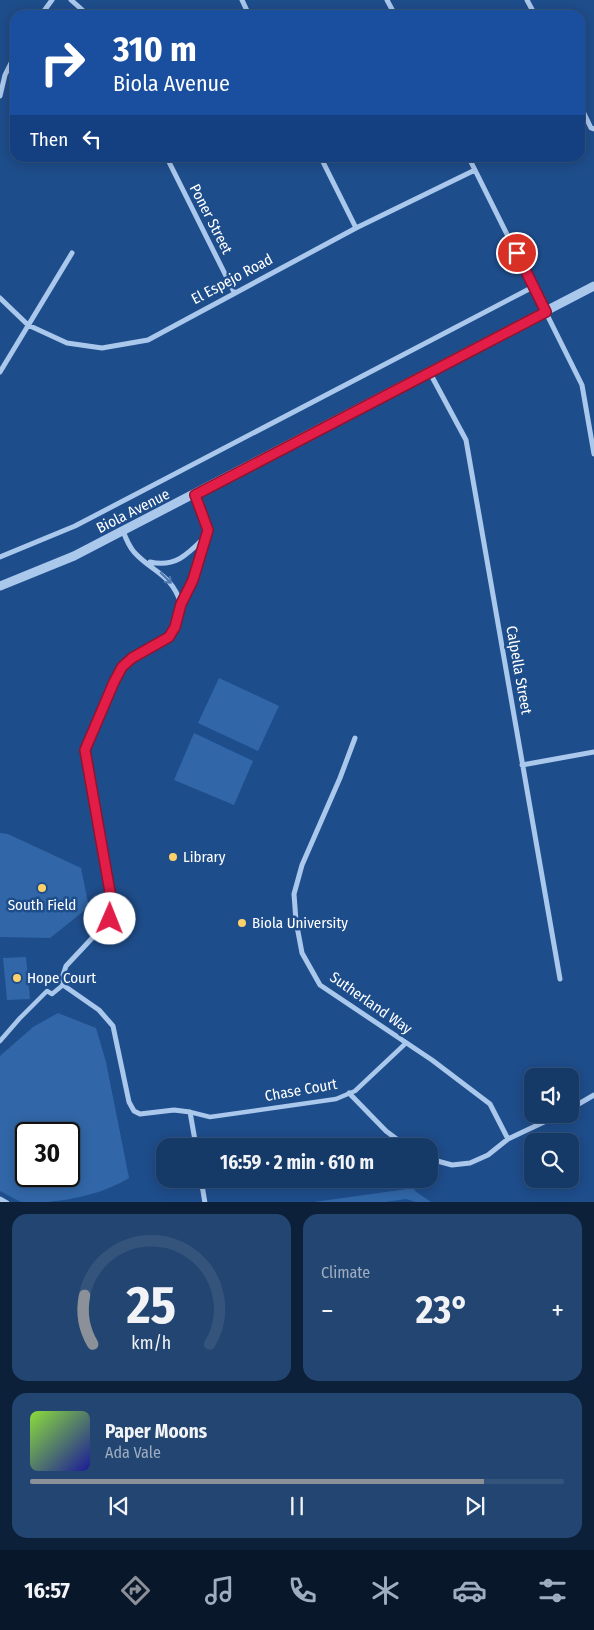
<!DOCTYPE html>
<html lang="en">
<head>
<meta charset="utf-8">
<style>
  body { margin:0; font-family:"Fira Sans Condensed",sans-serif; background:#234571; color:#f1f3f6; height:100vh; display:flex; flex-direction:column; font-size:19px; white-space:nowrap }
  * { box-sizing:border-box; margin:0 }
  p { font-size:16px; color:#9eadc0 }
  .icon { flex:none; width:28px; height:28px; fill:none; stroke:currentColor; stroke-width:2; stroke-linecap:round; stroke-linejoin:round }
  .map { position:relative; height:1202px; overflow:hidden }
  .sheet { display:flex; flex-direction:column; gap:12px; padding:12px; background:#0c2039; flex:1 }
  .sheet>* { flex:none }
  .hud { position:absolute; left:10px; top:10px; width:575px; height:152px; border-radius:15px; box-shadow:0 2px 12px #0003,0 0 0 1px #35547c; background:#1a4fa0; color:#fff; overflow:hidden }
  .controls { position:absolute; left:524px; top:1068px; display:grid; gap:10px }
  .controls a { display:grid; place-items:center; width:55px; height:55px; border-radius:10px; background:#163a68; box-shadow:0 2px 12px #0003,0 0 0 1px #35547c; font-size:25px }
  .speed { position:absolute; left:15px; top:1122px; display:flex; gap:10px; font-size:25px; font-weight:700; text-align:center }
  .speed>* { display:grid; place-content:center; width:65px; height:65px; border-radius:50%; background:#163a68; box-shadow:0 2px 12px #0003,0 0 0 1px #35547c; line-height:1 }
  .speed .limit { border:2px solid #111; border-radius:8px; background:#fff; color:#111 }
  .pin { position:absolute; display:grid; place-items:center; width:42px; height:42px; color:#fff; margin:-21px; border:2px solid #fff; border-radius:50%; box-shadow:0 1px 5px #0007 }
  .me { position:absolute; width:55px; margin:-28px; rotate:1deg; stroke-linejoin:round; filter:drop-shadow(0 0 4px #0008) }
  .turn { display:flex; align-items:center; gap:18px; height:105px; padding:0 20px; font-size:22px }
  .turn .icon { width:65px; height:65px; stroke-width:2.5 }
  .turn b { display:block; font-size:35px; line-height:42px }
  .then { display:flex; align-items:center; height:48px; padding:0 20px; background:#0003; gap:10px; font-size:19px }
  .big { font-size:38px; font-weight:700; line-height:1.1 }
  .sheet .widget { flex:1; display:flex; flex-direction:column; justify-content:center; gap:8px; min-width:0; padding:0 18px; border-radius:15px; background:#234571 }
  .sheet .dial { align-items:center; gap:0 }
  .dial svg { height:130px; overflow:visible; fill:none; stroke:#35547c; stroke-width:7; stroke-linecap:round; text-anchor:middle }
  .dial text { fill:#f1f3f6; stroke:none }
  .song { display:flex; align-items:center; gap:15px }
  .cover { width:60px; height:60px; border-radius:8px; background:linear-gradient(135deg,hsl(90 70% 55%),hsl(240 70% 35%)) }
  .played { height:5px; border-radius:2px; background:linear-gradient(90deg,#8c9099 85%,#35547c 85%) }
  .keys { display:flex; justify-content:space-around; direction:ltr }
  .heat { display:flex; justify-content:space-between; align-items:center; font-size:28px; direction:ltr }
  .sheet .tiles { flex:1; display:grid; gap:12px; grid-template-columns:1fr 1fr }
  .widget:last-child { grid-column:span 2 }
  .trip { position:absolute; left:156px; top:1138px; width:282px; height:50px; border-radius:15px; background:#163a68; box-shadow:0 2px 12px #0003,0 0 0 1px #35547c; font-weight:700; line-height:50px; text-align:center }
  .dock { display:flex; height:80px; justify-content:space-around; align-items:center; background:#09172a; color:#9eadc0 }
  .dock .icon { width:35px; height:35px }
  .dock .active { color:#8c9099 }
  .dock b { font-size:22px; color:#f1f3f6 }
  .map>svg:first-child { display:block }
  .green { fill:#3167a8; fill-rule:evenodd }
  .water { fill:#416390; stroke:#9dc2ee }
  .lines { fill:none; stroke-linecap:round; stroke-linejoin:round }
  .pedestrian { stroke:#aac7ec; stroke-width:4.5 }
  .minor { stroke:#aac7ec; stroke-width:5 }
  .tertiary { stroke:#aac7ec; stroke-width:9 }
  .oneway { stroke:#4f78ad }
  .route-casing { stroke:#92132f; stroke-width:12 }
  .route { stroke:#e11d48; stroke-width:9 }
  .poi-dot { fill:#fbd169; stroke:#1e4d8b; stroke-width:2 }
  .labels { text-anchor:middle; stroke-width:5; stroke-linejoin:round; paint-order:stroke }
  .street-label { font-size:15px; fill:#fff; stroke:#1e4d8b }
  .poi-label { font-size:15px; fill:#fff; stroke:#1e4d8b; text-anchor:start }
</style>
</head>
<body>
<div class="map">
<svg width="594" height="1203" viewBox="0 0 594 1203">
  <rect width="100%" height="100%" fill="#1e4d8b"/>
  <path class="green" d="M 219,678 L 279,706 L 258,751 L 198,723 Z
    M 194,733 L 253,761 L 234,805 L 174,780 Z
    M 0,833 L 8,834 L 81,868 L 89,907 L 50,938 L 0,937 Z
    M 26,957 L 30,999 L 7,1000 L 3,958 Z
    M 58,1013 L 96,1028 L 106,1062 L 129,1178 C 100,1196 59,1203 25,1203 C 17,1201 8,1195 0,1191 L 0,1056 L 33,1027 ZM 26,1134 L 69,1134 L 69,1176 L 26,1176 Z
    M 414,1188 L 415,1191 L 431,1202 L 416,1202 L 406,1199 L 378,1203 L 314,1202 Z"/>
  <path class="water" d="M 222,1179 L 246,1179 L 247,1181 L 250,1181 L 251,1186 L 247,1184 L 223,1188 Z"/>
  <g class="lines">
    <path class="pedestrian" d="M 0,1041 L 20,1018 L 47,991 L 52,994 L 63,985
      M 190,1112 L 210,1117 L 336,1099 L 355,1091 L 406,1043"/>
    <path class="minor" d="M 71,0 L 88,15
      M 242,0 L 249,15
      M 387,0 L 395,15
      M 527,0 L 535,15
      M 41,15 L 52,0
      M 0,96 L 5,75 L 15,55
      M 580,105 L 591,128 L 594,129
      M 167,158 L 234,292
      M 321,158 L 356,228
      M 469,158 L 582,385 L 594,454
      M 0,298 L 28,325 L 67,343 L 102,348 L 148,340 L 356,228 L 475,170
      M 0,372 L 72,253
      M 430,373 L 466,440 L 560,979
      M 195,495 L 208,531 L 193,580 L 181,604 L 175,627 L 169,637 L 132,658 L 122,667 L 85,750 L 110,892 L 110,919 L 66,966 L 61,981 L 63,985 L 99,1010 L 113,1026 L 129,1102 L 134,1111 L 140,1114 L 174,1110 L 190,1112 L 196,1146
      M 123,531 C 126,539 129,546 134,552 C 153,573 171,573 181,604
      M 0,557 L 75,526 L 533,287
      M 150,562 C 176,568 189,553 206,536
      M 355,738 L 340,778 L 302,865 L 294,894 L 296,921 L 302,953 L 320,985 L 432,1060 L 490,1104 L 508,1139
      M 522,765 L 594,752
      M 349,1093 L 386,1131 L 406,1146
      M 570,1109 L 594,1095
      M 430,1159 L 452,1165 L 470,1163 L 488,1155 L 508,1139 L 561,1114
      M 201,1179 L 205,1203
      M 0,1199 L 7,1203"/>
    <path class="tertiary" d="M 0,586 L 74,556 L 594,286"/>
  </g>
  <defs><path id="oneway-shaft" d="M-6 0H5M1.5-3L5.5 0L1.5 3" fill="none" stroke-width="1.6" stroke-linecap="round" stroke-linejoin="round" transform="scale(1.25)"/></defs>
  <use class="oneway" href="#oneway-shaft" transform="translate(166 578) rotate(45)"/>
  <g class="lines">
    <defs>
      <path id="route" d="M 110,919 L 110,892 L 85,750 L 114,682 L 122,667 L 132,658 L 169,637 L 175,627 L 181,604 L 193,580 L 208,530 L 195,495 L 546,312 L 517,253"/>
    </defs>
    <use href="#route" class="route-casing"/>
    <use href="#route" class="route"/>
  </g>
  <g class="poi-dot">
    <circle cx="173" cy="857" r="5"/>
    <circle cx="42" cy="888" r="5"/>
    <circle cx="242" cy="923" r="5"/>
    <circle cx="17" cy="978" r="5"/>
  </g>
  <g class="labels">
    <g class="street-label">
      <text transform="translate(211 219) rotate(63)" y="5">Poner Street</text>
      <text transform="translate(232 279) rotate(-28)" y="5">El Espejo Road</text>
      <text transform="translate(133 511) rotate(-27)" y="5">Biola Avenue</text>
      <text transform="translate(519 670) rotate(80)" y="5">Calpella Street</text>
      <text transform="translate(371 1003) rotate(35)" y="5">Sutherland Way</text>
      <text transform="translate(301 1090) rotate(-10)" y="5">Chase Court</text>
    </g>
    <g class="poi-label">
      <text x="183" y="862">Library</text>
      <text x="42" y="910" text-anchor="middle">South Field</text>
      <text x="252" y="928">Biola University</text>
      <text x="27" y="983">Hope Court</text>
    </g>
  </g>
</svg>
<div class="controls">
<a><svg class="icon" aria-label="sound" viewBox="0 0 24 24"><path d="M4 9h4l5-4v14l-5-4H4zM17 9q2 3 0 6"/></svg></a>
<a><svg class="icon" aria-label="search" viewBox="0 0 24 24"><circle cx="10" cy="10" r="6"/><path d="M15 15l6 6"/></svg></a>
</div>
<div class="speed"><div class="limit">30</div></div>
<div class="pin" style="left:517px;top:253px;background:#d93025"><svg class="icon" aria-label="arrive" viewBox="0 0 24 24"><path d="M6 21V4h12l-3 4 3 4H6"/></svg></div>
<svg class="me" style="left:110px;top:919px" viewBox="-20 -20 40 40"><circle r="19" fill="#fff"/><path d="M0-13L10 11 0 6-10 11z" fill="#e11d48"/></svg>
<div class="trip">16:59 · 2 min · 610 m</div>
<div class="hud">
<div class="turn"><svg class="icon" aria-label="right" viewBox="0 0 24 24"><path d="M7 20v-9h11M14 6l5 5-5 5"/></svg><div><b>310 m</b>Biola Avenue</div></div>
<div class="then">Then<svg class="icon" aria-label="left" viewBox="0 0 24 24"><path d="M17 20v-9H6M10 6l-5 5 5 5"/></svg></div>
</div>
</div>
<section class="sheet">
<div class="tiles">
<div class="widget dial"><svg viewBox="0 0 100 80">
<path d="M14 69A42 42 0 1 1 86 69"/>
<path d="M14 69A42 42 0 0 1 9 39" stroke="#8c9099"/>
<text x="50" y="56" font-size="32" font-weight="700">25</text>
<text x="50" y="72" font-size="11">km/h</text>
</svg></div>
<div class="widget"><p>Climate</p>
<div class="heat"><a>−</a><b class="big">23°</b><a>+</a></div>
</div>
<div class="widget">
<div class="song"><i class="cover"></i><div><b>Paper Moons</b><p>Ada Vale</p></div></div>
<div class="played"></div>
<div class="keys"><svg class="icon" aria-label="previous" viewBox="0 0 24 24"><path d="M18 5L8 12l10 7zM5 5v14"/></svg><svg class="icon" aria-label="pause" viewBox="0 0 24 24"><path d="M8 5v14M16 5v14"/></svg><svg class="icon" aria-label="next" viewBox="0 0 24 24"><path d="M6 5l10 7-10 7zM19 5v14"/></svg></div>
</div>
</div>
</section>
<nav class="dock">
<b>16:57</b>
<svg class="icon active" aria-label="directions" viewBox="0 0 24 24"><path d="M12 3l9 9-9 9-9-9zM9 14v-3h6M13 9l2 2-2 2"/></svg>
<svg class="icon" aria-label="music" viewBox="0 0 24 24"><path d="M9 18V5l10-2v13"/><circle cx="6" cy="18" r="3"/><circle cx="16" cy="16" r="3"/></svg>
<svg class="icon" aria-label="phone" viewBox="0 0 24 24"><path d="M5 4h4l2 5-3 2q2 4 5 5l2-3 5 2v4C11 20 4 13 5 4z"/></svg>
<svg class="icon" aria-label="climate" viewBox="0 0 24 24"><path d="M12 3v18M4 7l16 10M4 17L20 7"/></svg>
<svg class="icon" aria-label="car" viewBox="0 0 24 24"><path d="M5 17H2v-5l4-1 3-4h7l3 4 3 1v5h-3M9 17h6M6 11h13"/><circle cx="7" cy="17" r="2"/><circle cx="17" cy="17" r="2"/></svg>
<svg class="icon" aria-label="filters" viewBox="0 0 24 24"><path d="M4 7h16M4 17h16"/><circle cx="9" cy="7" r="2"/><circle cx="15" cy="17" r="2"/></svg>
</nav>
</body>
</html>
